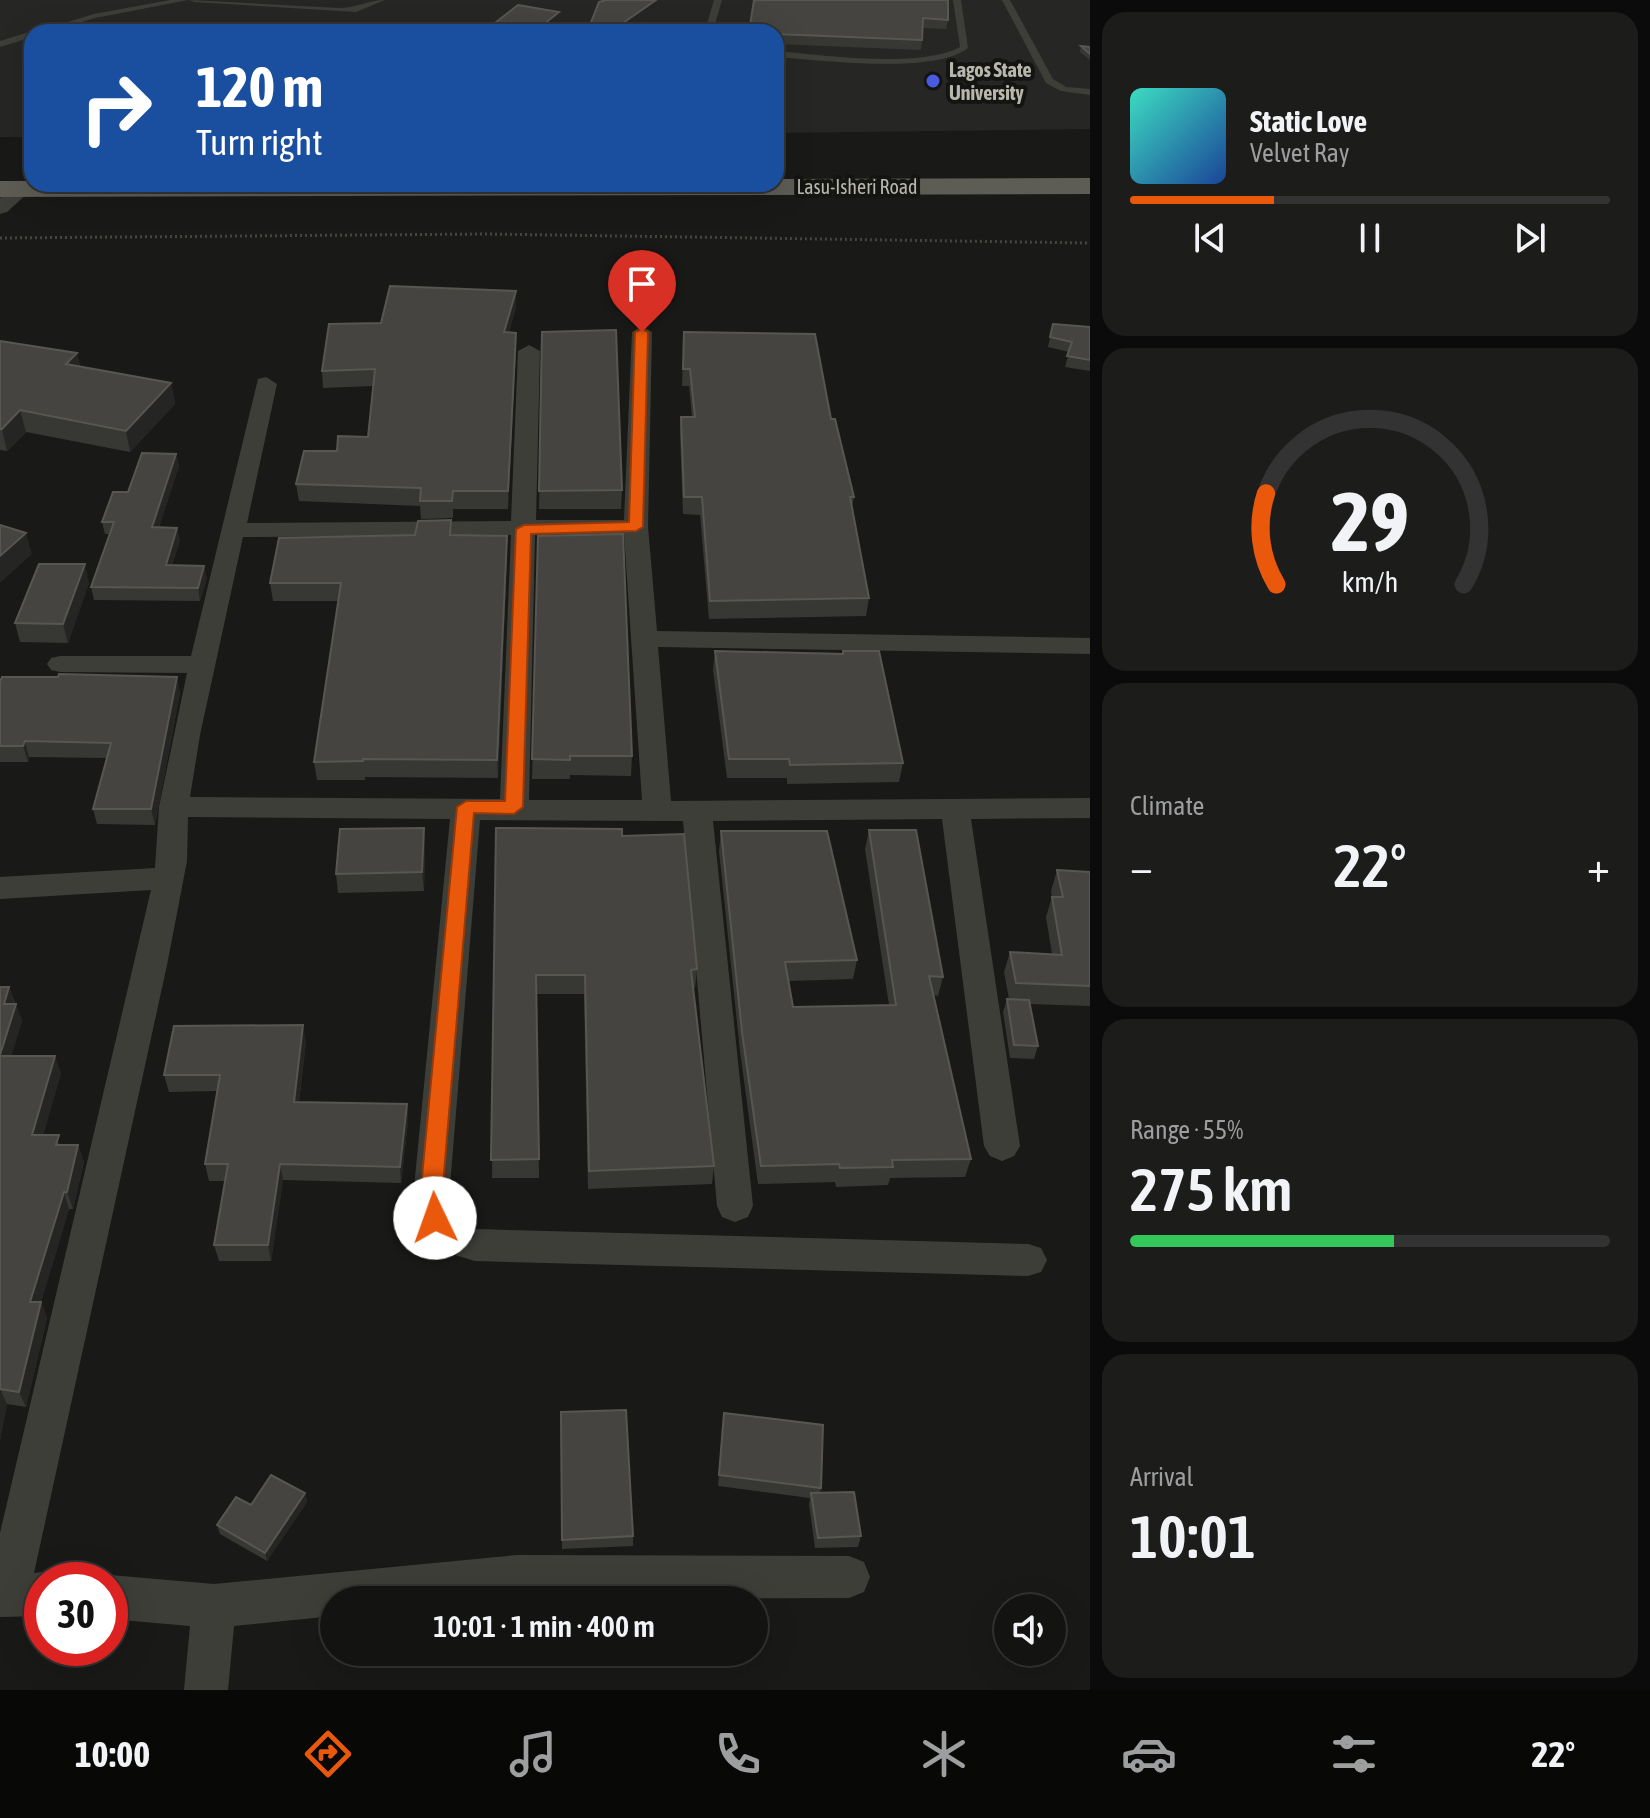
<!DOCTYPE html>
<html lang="en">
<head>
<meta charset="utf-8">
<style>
  body { margin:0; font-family:"Asap Condensed",sans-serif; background:#1c1d1b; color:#f1f3f6; height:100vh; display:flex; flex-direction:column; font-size:30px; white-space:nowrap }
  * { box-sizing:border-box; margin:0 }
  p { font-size:26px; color:#9d9e9f }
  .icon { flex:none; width:44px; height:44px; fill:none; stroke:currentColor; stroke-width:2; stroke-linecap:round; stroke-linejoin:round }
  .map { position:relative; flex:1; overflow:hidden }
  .details { display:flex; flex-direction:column; gap:12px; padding:12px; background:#0a0b0a; width:560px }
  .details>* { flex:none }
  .banner { position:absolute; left:24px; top:24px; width:760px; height:168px; border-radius:24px; box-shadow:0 8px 32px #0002,0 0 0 2px #323332; background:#1a4fa0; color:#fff; overflow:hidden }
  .fabs { position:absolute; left:994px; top:1594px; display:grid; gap:16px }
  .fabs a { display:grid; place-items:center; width:72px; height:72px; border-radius:50%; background:#131412; box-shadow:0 8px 32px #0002,0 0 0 2px #323332; font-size:40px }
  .speed { position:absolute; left:24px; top:1562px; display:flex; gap:16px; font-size:40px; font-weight:700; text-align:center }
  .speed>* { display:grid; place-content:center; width:104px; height:104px; border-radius:50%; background:#131412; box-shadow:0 8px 32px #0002,0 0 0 2px #323332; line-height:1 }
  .speed .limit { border:12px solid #d22; background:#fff; color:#111 }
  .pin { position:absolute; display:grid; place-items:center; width:68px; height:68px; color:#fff; margin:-82px -34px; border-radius:50% 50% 50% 0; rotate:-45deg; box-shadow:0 0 8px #0007 }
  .pin .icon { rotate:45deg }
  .me { position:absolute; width:88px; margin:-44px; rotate:357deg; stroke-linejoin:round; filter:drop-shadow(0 0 6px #0008) }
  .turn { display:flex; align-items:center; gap:28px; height:168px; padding:0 40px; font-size:36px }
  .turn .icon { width:104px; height:104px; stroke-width:2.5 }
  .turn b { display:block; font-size:56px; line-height:68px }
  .big { font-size:60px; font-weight:600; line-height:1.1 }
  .details .card { flex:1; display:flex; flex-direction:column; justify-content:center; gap:12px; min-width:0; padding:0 28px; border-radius:24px; background:#1c1d1b }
  .details .dial { align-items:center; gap:0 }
  .dial svg { height:208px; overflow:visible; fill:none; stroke:#323332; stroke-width:7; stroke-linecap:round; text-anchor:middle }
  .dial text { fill:#f1f3f6; stroke:none }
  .song { display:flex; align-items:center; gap:24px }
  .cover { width:96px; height:96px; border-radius:12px; background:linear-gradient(135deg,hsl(170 70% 55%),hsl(220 70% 35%)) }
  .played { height:8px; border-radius:4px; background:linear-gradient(90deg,#ea580c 30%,#323332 30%) }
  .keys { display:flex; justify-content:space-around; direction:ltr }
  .heat { display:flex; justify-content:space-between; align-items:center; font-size:44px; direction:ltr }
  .charge { height:12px; border-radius:6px; background:linear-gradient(90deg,#34c759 55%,#323332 0) }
  .trip { position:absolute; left:320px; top:1586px; width:448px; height:80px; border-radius:40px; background:#131412; box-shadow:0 8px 32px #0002,0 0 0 2px #323332; font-weight:600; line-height:80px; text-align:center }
  .menu { display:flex; height:128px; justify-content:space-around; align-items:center; background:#080807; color:#9d9e9f }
  .menu .icon { width:56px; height:56px }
  .menu .on { color:#ea580c }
  .menu b { font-size:36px; color:#f1f3f6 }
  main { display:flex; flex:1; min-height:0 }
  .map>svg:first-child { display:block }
  .built { fill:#262624 }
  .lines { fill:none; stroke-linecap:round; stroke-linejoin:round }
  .path { stroke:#45453f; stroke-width:3; stroke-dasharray:2 3; stroke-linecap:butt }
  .lane { fill:#3e3e39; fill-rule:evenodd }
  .street { fill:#3e3e39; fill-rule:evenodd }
  .primary { fill:#5d5d55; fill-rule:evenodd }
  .wall { fill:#373734 }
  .shaded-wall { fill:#252523 }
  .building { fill:#454441; stroke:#575651; stroke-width:2 }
  .route { fill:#ea580c; stroke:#983908; stroke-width:2 }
  .poi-dot { fill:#495be0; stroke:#141513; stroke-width:3 }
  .labels { text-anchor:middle; stroke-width:8; stroke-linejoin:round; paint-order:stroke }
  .far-poi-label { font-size:20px; font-weight:bold; fill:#b8b7ab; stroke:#141513; text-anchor:start }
  .far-street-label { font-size:20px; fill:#b8b7ab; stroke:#141513 }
</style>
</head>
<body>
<main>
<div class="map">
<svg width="1090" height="1690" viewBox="0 0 1090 1690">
  <rect width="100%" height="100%" fill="#191a18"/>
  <path class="built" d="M 0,0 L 1090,0 L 1090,129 L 776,133 L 776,32 L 32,32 L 32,137 L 0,137 Z"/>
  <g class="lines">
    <path class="path" d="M 0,238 L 486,234 L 1090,243"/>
    <path class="lane" d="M 170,0 L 188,0 L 95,18 L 48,32 L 35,32 L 94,14 Z
      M 190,0 L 339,8 C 356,8 369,0 385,0 L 356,12 L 194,2 Z
      M 714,0 L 722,0 L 714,27 L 716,32 L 708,32 L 706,27 Z
      M 953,0 L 961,0 L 968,48 C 933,75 821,60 776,57 L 776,51 C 824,55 918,69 960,47 Z
      M 1002,0 L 1010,0 L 1053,79 L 1066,87 L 1090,89 L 1090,95 L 1061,91 L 1046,83 Z
      M 29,32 L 34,32 L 32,37 L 0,47 L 0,41 Z"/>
    <path class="street" d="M 22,183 L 31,189 L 28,193 L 7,212 L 0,214 L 0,198 Z
      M 642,326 L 652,332 L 648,527 L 657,631 L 1090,638 L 1090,654 L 658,647 L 671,801 L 1090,798 L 1090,818 L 971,819 L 1020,1146 L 1014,1156 L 1002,1161 L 990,1156 L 984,1146 L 942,819 L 713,821 L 753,1206 L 748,1217 L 735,1222 L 722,1217 L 717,1206 L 683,821 L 480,820 L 449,1198 L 456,1224 L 475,1229 L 1028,1244 L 1041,1248 L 1047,1260 L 1041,1272 L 1028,1276 L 475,1261 L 428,1247 L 413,1198 L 450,819 L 188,817 L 187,861 L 167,965 L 34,1573 L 42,1572 L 58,1580 L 42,1580 L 42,1616 L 0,1617 L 0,1533 L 151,890 L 0,899 L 0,877 L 155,868 L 159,807 L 187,673 L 60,672 L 51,670 L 47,664 L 51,658 L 60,656 L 191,656 L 258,379 L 266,377 L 277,384 L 247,523 L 511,521 L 518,351 L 529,345 L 540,351 L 536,520 L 624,520 L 632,332 ZM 624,534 L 642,800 L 529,800 L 535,535 ZM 511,535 L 500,799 L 190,797 L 200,735 L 243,537 Z
      M 517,1555 L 849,1556 L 864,1562 L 870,1577 L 864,1592 L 849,1598 L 334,1600 L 334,1616 L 234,1626 L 228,1690 L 184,1690 L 190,1626 L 110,1619 L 110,1580 L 99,1580 L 110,1575 L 214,1584 Z"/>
    <path class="primary" d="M 1090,178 L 1090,194 L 0,197 L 0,181 L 32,181 L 32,184 L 776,184 L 776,179 Z"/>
  </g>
  <path class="wall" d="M 754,0 L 948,20 L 946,29 L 923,28 L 921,50 L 776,44 L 776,32 Z
    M 1081,46 L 1090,47 L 1090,60 L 1080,52 Z
    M 516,291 L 516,307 L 509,332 L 516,349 L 508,509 L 453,509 L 453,518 L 421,519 L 420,506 L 299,501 L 296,484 L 337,451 L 368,437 L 373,386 L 323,388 L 322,371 L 381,323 Z
    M 1053,324 L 1090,327 L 1090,371 L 1065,367 L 1069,352 L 1048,347 Z
    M 542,332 L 622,490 L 621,509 L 539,509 Z
    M 684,332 L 831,419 L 854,497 L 852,507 L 869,598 L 866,616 L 709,619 L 700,515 L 683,514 L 680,434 L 681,417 L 692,417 L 689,386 L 682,386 Z
    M 0,341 L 77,353 L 80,366 L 171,383 L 175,404 L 130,452 L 26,432 L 7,451 L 0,450 Z
    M 176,454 L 179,466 L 159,527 L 180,540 L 172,565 L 207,578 L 200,601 L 94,600 L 91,587 L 110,534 L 105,534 L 102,522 L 128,492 Z
    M 451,520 L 451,535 L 507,536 L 507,554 L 498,778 L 365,777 L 365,780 L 317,780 L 314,762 L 338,601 L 273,601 L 270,583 L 415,535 Z
    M 538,536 L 632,756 L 631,776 L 570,775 L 570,779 L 532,779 Z
    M 89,583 L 68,643 L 20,642 L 15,623 Z
    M 715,651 L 842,653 L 843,651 L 903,763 L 899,782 L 787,784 L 787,778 L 727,778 L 713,670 Z
    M 0,682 L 180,693 L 155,825 L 97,824 L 93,809 L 107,758 L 29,757 L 28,762 L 0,762 Z
    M 496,828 L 622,836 L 697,969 L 695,988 L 693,988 L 714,1166 L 712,1184 L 588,1189 L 584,994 L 536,994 L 539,1178 L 492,1178 Z
    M 869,830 L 943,977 L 938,996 L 933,995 L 971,1159 L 965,1177 L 890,1178 L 888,1185 L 836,1187 L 835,1182 L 758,1184 L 740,1051 L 719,851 L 721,831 L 857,960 L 853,979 L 788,981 L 793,1007 L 889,1005 L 865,849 Z
    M 425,847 L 424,891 L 338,893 L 336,874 Z
    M 1057,870 L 1090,872 L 1090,1006 L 1030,1004 L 1038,1046 L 1034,1059 L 1010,1058 L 1003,1012 L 1007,999 L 1009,999 L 1004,972 L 1010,952 L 1052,954 L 1046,917 L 1052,897 L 1051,891 Z
    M 0,987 L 9,987 L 22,1021 L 11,1056 L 61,1073 L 43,1135 L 62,1145 L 78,1145 L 84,1162 L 73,1209 L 69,1209 L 41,1302 L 47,1318 L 26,1407 L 7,1404 L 0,1440 Z
    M 306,1042 L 299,1102 L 407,1104 L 408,1121 L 401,1183 L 283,1180 L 271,1261 L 219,1261 L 214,1245 L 225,1181 L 209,1181 L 205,1164 L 217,1091 L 169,1092 L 164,1075 Z
    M 561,1412 L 633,1536 L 633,1546 L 562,1549 Z
    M 724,1413 L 821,1488 L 820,1493 L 861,1536 L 858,1547 L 815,1548 L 809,1504 L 810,1498 L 718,1486 Z
    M 305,1493 L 307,1502 L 267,1561 L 220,1534 L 217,1525 L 251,1505 Z"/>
  <path class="shaded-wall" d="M 656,0 L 656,10 L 623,32 L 610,32 Z
    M 559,12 L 558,22 L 546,32 L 534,32 Z
    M 516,291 L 516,307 L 504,349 L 504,332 Z
    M 516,333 L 516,349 L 508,509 L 508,491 Z
    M 77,353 L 81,374 L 66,364 Z
    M 171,383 L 175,404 L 130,452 L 126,431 Z
    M 20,410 L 26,432 L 7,451 L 2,429 Z
    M 176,454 L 179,466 L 155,540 L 152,527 Z
    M 177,528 L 180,540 L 168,578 L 166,565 Z
    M 26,533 L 32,554 L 0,583 L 0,556 Z
    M 507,536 L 507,554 L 498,778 L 497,760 Z
    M 85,564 L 89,583 L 68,643 L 63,624 Z
    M 204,566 L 207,578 L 200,601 L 198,588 Z
    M 177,677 L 180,693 L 155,825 L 151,809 Z
    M 25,741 L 29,757 L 28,762 L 23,746 Z
    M 424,828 L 425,847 L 424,891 L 422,872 Z
    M 9,987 L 15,1005 L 4,1004 Z
    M 16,1004 L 22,1021 L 6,1073 L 0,1056 Z
    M 303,1025 L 306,1042 L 297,1119 L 294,1102 Z
    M 55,1056 L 61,1073 L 38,1152 L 32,1135 Z
    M 407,1104 L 408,1121 L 401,1183 L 400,1167 Z
    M 78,1145 L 84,1162 L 73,1209 L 67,1192 Z
    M 280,1164 L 283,1180 L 271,1261 L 268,1245 Z
    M 64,1192 L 69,1209 L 41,1302 L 47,1318 L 26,1407 L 19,1392 L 30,1302 Z
    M 0,1389 L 7,1404 L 0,1440 Z
    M 305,1493 L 307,1502 L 267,1561 L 265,1553 Z"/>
  <path class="building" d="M 606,0 L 656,0 L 610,32 L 600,32 L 588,30 L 599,2 Z
    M 754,0 L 948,0 L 948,20 L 923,18 L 922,40 L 776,34 L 776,32 L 749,32 Z
    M 518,5 L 559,12 L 534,32 L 497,32 L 486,30 Z
    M 1081,46 L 1090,47 L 1090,54 Z
    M 390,286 L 516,291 L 504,332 L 516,333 L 508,491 L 453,491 L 452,501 L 420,501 L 421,488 L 296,484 L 304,451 L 337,451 L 338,436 L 368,437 L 375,369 L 322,371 L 329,324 L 381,323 Z
    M 1053,324 L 1090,327 L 1090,360 L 1067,356 L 1072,342 L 1050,337 Z
    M 616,330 L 622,490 L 539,491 L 542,332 Z
    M 684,332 L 815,334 L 831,419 L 835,419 L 854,497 L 850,497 L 869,598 L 710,601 L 702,497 L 684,497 L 681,417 L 695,417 L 690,369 L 683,369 Z
    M 0,341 L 77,353 L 66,364 L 171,383 L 126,431 L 20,410 L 2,429 L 0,429 Z
    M 142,453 L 176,454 L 152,527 L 177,528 L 166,565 L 204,566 L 198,588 L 91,587 L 114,522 L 102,522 L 113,492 L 128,492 Z
    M 451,520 L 450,535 L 507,536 L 497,760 L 363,759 L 363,761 L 314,762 L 341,583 L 270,583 L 279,538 L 415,535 L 418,521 Z
    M 0,525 L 26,533 L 0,556 Z
    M 623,534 L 632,756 L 570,756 L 570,760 L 532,759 L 538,536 Z
    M 39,564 L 85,564 L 63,624 L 15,623 Z
    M 715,651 L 843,654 L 843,651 L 879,651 L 903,763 L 790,765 L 789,759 L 729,759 Z
    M 59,674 L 177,677 L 151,809 L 93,809 L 111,743 L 25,741 L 23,746 L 0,746 L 0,682 L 2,677 L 58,677 Z
    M 424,828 L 422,872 L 336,874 L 340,829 Z
    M 496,828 L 622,829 L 622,836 L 684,834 L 697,969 L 691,970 L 714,1166 L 589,1171 L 585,975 L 536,975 L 539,1159 L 491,1160 Z
    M 869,830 L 916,830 L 943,977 L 929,976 L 971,1159 L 892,1160 L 893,1167 L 840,1168 L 839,1164 L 761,1166 L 742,1032 L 721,831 L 827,831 L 857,960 L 785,962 L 793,1007 L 896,1005 Z
    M 1057,870 L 1090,872 L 1090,986 L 1016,983 L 1010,952 L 1062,955 L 1052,897 L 1063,897 Z
    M 0,987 L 9,987 L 4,1004 L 16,1004 L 0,1055 Z
    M 1007,999 L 1029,1000 L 1038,1046 L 1014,1045 Z
    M 303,1025 L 294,1102 L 407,1104 L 400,1167 L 280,1164 L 268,1245 L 214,1245 L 228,1164 L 205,1164 L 220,1075 L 164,1075 L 174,1026 Z
    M 0,1056 L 55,1056 L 32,1135 L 59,1135 L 56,1145 L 78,1145 L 67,1192 L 64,1192 L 30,1302 L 41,1302 L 19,1392 L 0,1389 Z
    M 626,1410 L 633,1536 L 562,1540 L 561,1412 Z
    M 724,1413 L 823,1425 L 821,1488 L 719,1475 Z
    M 271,1475 L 305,1493 L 265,1553 L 217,1525 L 236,1497 L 251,1505 Z
    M 854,1492 L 861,1536 L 818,1538 L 811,1493 Z"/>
  <path class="route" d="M 642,329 L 648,332 L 643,527 L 636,531 L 531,534 L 523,807 L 514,814 L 474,813 L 442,1198 L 446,1218 L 443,1224 L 435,1227 L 427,1224 L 420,1198 L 457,807 L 466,801 L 505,801 L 516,529 L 524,525 L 629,522 L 635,332 Z"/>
  <circle class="poi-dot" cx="933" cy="81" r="8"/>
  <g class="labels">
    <g class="far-poi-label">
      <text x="949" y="77">Lagos State<tspan x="949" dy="23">University</tspan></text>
    </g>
    <g class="far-street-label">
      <text x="857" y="194">Lasu-Isheri Road</text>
    </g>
  </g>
</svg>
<div class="fabs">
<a><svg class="icon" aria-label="sound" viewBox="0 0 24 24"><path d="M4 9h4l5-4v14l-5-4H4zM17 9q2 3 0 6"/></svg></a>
</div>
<div class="speed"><div class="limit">30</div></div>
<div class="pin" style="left:642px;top:332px;background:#d93025"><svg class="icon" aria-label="arrive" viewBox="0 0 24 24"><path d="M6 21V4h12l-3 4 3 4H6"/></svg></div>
<svg class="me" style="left:435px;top:1218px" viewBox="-20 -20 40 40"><circle r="19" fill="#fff"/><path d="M0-13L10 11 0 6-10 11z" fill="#ea580c"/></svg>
<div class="trip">10:01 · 1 min · 400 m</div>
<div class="banner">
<div class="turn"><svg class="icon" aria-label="right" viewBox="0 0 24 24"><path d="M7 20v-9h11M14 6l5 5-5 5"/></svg><div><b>120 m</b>Turn right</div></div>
</div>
</div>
<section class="details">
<div class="card">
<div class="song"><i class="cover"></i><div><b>Static Love</b><p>Velvet Ray</p></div></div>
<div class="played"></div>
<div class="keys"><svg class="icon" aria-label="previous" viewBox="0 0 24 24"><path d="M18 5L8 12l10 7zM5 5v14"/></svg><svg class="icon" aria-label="pause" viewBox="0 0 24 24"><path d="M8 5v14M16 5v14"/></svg><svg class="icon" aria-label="next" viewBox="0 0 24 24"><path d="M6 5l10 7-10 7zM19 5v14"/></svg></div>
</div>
<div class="card dial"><svg viewBox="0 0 100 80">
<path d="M14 69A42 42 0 1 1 86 69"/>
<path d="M14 69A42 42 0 0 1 10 34" stroke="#ea580c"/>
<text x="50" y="56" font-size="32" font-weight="700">29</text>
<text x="50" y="72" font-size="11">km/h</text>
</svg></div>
<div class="card"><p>Climate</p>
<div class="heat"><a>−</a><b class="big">22°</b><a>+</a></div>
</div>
<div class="card"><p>Range · 55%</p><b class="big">275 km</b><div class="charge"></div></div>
<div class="card"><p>Arrival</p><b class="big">10:01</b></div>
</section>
</main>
<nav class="menu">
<b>10:00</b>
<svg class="icon on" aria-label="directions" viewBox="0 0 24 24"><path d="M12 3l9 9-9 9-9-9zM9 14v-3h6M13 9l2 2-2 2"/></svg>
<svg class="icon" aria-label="music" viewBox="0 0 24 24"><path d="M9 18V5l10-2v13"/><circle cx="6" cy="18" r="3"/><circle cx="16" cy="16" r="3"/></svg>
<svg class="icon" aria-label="phone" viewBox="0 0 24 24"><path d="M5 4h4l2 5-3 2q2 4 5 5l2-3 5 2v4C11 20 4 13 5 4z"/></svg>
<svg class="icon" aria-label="climate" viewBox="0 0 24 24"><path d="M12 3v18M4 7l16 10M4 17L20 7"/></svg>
<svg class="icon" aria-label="car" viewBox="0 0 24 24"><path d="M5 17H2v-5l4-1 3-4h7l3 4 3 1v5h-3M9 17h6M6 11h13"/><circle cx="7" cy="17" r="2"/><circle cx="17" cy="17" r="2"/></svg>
<svg class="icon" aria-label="filters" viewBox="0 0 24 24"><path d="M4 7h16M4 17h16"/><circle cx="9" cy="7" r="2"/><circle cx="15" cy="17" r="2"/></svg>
<b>22°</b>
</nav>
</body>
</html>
